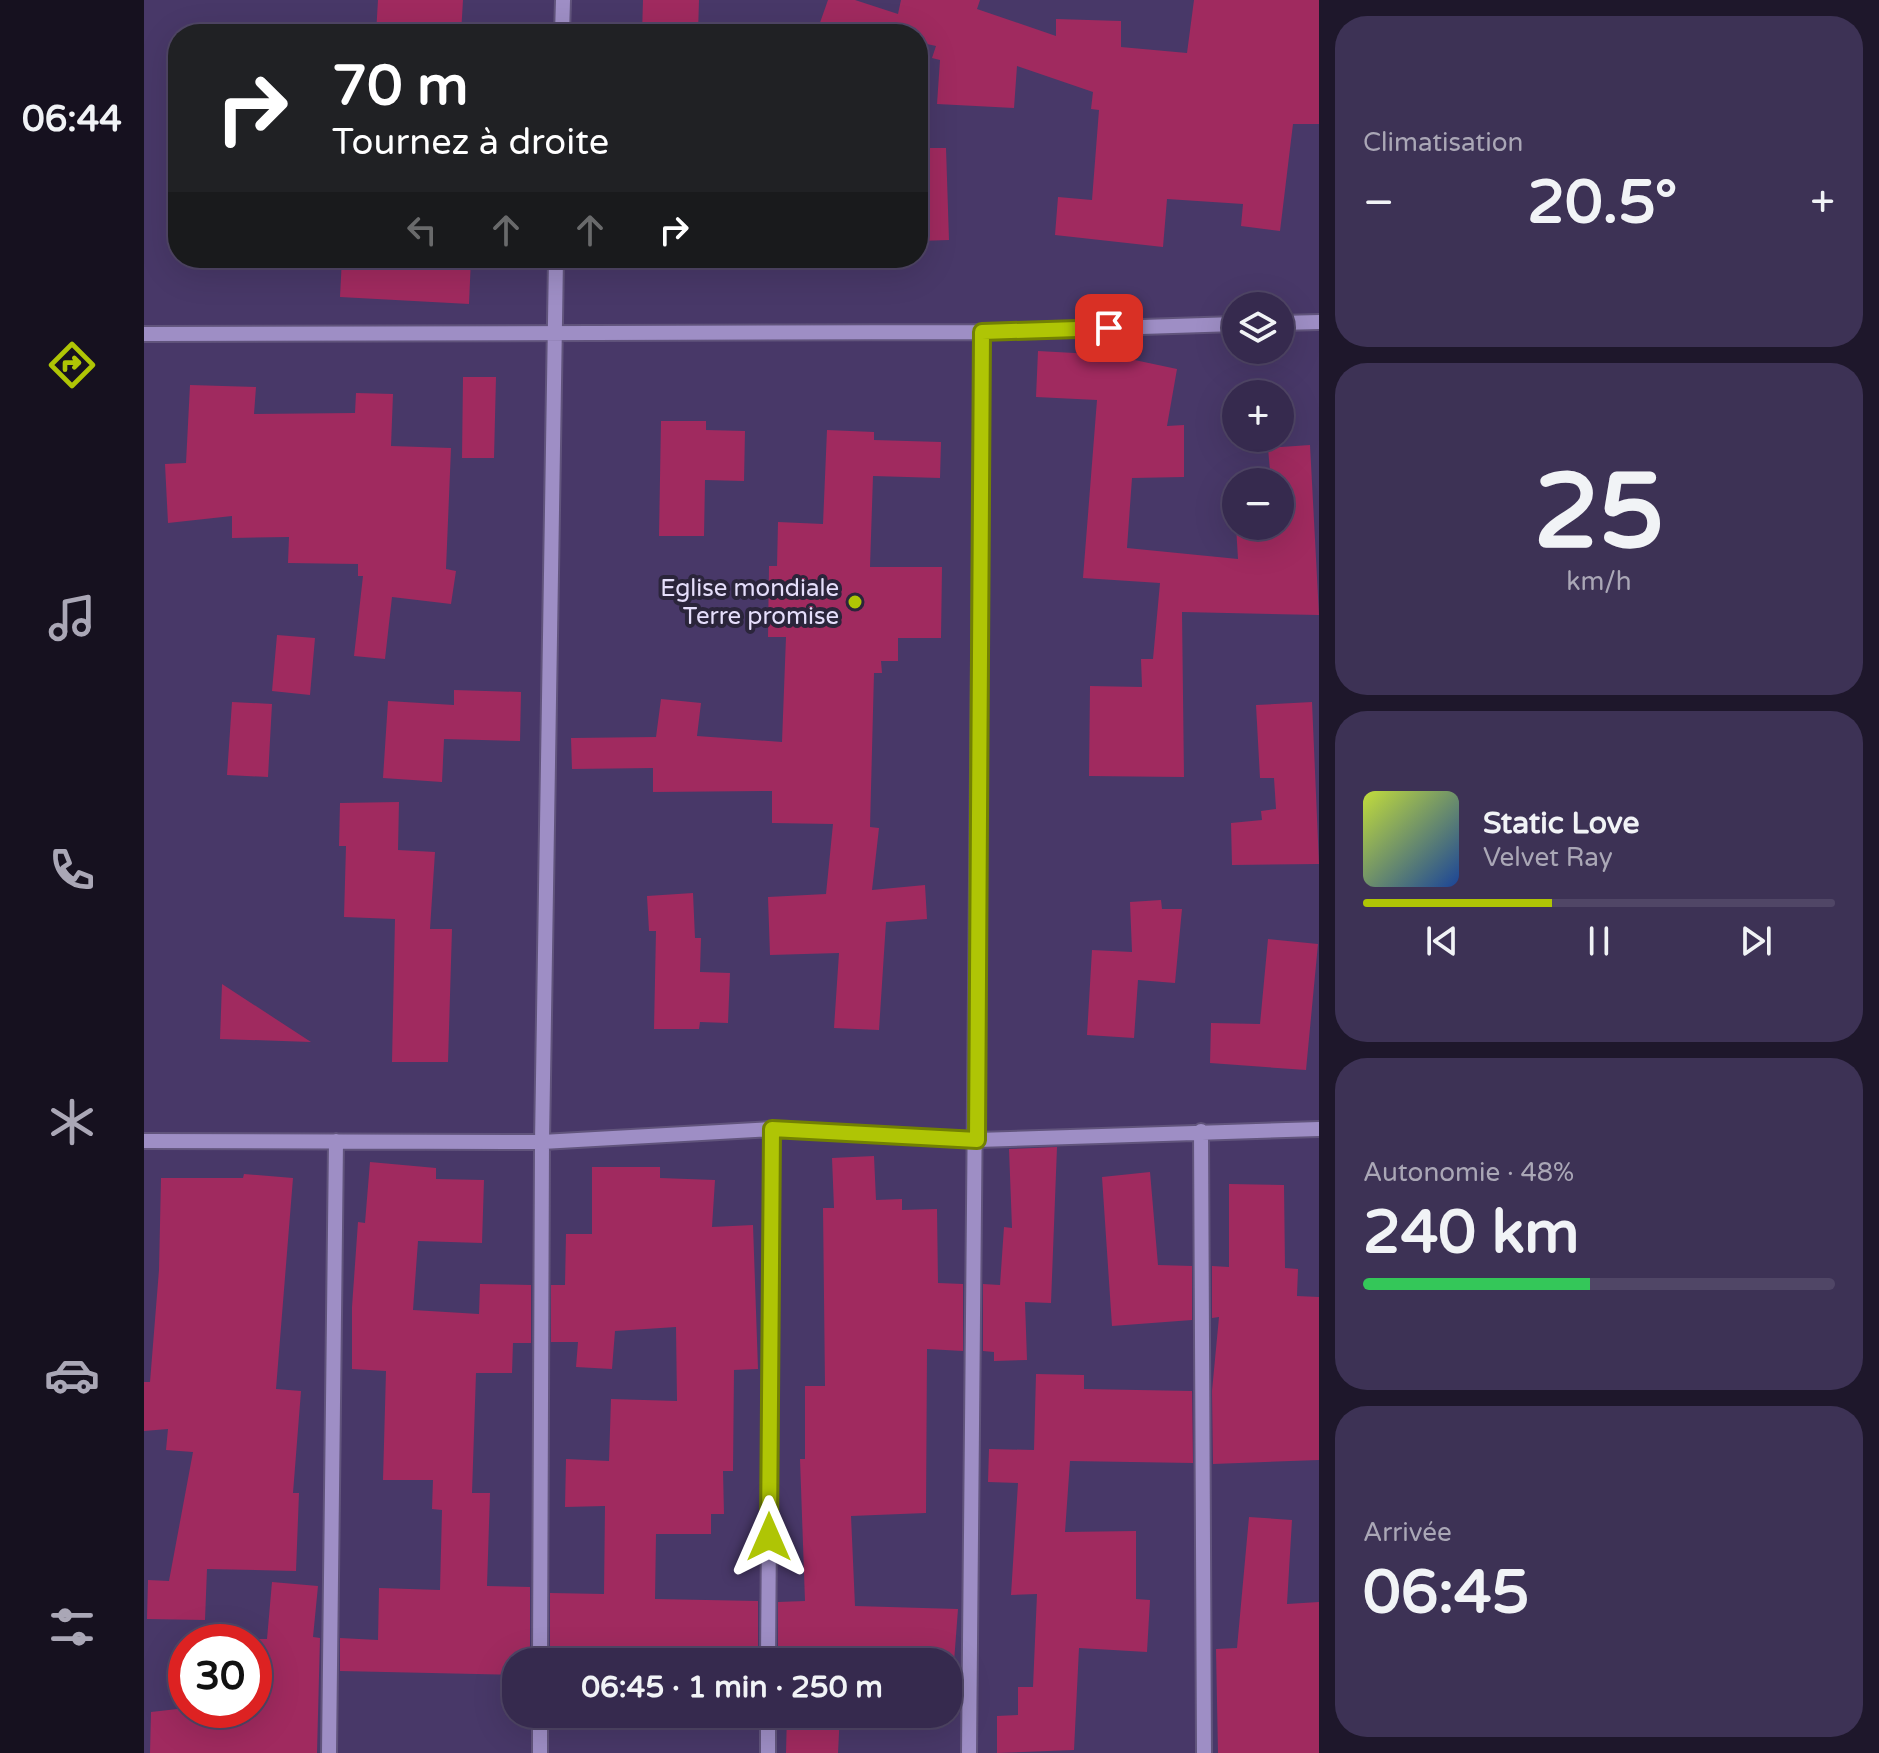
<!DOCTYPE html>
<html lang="fr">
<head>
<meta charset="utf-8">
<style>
  body { margin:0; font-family:"Varela Round",sans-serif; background:#3d3255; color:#f1f3f6; height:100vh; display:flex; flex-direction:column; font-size:30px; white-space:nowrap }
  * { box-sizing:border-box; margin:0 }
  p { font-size:26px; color:#aaa7b6 }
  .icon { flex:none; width:44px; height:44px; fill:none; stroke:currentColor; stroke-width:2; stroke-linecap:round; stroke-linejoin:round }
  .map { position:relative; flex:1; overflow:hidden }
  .sheet { display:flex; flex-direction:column; gap:16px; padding:16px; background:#1e172b; width:560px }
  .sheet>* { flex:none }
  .top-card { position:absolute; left:24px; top:24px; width:760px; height:244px; border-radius:32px; box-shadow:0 8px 32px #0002,0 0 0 2px #504666; background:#202124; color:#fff; overflow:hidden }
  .buttons { position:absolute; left:1078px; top:292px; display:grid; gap:16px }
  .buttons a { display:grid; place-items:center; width:72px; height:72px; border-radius:50%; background:#362a4e; box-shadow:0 8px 32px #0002,0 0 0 2px #504666; font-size:40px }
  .speed { position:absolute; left:24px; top:1624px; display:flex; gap:16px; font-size:40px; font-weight:700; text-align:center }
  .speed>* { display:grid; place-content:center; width:104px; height:104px; border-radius:50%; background:#362a4e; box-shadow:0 8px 32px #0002,0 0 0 2px #504666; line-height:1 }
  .speed .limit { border:12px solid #d22; background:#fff; color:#111 }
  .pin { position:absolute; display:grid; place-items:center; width:68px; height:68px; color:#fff; margin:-34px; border-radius:16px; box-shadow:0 4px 12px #0006 }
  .me { position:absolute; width:88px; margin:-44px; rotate:0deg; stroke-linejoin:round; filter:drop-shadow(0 0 6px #0008) }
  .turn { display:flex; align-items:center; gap:28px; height:168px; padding:0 32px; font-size:36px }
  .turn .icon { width:104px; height:104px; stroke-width:2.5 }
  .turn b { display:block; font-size:56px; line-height:68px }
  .lanes { display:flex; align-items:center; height:76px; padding:0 32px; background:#0003; justify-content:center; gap:40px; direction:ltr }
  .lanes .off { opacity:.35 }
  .big { font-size:60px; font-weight:700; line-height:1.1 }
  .sheet .widget { flex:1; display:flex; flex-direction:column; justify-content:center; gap:12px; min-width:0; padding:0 28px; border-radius:32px; background:#3d3255 }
  .sheet .dial { align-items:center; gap:0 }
  .dial b { font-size:104px; line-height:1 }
  .song { display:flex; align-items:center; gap:24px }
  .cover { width:96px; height:96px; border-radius:12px; background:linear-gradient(135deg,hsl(70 70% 55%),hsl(220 70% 35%)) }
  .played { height:8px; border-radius:4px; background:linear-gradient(90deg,#afc505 40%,#504666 40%) }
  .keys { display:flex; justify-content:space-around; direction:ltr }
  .heat { display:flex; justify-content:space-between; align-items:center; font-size:44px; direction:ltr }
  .charge { height:12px; border-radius:6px; background:linear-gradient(90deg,#34c759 48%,#504666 0) }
  .trip { position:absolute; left:358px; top:1648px; width:460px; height:80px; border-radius:32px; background:#362a4e; box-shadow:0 8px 32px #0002,0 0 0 2px #504666; font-weight:700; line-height:80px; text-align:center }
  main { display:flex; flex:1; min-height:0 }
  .menu { display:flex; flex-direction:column; width:144px; justify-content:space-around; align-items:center; background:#16111f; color:#aaa7b6 }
  .menu .icon { width:56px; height:56px }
  .menu .on { color:#afc505 }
  .menu b { font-size:36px; color:#f1f3f6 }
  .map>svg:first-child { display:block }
  .building { fill:#a02a5f }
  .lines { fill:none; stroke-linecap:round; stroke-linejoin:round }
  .minor-casing { stroke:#61547c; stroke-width:18 }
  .minor { stroke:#9e8ec5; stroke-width:14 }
  .route-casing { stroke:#728003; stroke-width:20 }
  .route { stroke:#afc505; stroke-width:14 }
  .poi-dot { fill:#afc505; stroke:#2b253b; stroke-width:3 }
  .labels { text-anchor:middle; stroke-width:8; stroke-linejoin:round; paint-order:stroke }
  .poi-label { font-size:24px; fill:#e5defb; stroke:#2b253b; text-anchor:end }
</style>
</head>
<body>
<main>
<nav class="menu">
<b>06:44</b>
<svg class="icon on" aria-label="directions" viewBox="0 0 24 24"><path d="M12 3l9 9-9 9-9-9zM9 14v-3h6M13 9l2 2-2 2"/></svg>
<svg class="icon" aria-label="music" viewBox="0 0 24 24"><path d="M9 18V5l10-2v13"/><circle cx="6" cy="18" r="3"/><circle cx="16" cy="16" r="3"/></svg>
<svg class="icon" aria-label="phone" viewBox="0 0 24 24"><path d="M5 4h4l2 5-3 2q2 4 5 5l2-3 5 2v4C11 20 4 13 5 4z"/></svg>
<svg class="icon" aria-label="climate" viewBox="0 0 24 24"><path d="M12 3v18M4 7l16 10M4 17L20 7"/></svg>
<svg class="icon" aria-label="car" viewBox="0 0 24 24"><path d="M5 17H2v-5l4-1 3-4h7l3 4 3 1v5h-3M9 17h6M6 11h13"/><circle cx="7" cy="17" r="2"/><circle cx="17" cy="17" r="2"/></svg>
<svg class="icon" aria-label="filters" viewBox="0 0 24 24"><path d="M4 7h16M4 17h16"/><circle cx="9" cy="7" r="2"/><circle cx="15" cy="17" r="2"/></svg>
</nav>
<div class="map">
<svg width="1175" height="1753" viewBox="0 0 1175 1753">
  <rect width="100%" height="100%" fill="#483868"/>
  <path class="building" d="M 234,0 L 319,0 L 317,34 L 232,34 Z
    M 499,0 L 555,0 L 554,34 L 498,34 Z
    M 684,0 L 711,0 L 754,14 L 757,0 L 836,0 L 833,9 L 912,36 L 912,19 L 977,21 L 977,47 L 1043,53 L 1050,0 L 1175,0 L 1175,124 L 1149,124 L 1136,231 L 1097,226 L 1099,204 L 1023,199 L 1019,247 L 911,235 L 914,197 L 948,200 L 955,110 L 947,109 L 949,92 L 873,66 L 870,108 L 793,104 L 796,60 L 788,58 L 792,46 L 774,42 L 774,34 L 672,34 Z
    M 774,148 L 802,148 L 805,240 L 774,241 Z
    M 198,258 L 327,258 L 325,304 L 196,297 Z
    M 894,351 L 967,355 L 1033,369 L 1023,426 L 1040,425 L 1040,477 L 988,478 L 983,548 L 1094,559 L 1092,526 L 1136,526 L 1136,482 L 1127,482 L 1124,448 L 1166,445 L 1175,615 L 1038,612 L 1040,777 L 945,776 L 946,686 L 998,687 L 997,659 L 1009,659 L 1016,583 L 939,578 L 953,400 L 892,397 Z
    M 319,377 L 352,377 L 350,458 L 318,458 Z
    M 46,385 L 112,387 L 110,414 L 211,413 L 212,393 L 249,394 L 247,446 L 307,448 L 302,569 L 312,571 L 307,604 L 248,597 L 241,659 L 210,656 L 219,576 L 214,576 L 214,564 L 144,563 L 145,537 L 88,538 L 88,516 L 24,523 L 21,464 L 42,463 Z
    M 517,421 L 562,421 L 562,430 L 601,431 L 600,481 L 561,480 L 560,536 L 515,536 Z
    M 683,430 L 730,432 L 730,440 L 797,442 L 796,478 L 729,476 L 726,567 L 798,567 L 797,638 L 754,638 L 754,661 L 737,661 L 738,673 L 730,673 L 726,827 L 735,828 L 728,890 L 781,885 L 783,919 L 742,922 L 735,1030 L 690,1028 L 695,953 L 626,955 L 624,897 L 682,894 L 689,824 L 628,823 L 628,791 L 509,792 L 509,768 L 428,769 L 427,738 L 512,737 L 517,699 L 557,703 L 553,736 L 638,742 L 642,637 L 624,637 L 625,566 L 633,566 L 634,522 L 679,524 Z
    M 133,635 L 171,638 L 166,695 L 128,691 Z
    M 310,690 L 377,692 L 376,741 L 300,739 L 298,782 L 239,778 L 244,701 L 310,705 Z
    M 88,702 L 128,704 L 124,777 L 83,775 Z
    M 1168,702 L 1175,864 L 1088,865 L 1087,823 L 1118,820 L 1117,811 L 1132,809 L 1130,778 L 1116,778 L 1112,705 Z
    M 255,802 L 254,850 L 291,852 L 286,929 L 308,929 L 304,1062 L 248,1062 L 251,919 L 200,917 L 202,846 L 195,846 L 196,803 Z
    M 549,893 L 551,938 L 557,938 L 556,972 L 586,973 L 584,1023 L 556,1022 L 555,1029 L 510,1029 L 512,931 L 505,931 L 503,896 Z
    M 1017,900 L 1018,909 L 1038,909 L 1031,983 L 994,980 L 990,1038 L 943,1035 L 948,950 L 988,952 L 986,902 Z
    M 1124,939 L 1174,944 L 1162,1070 L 1066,1063 L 1067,1023 L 1116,1024 Z
    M 78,984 L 167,1042 L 76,1039 Z
    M 913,1147 L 907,1303 L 881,1302 L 883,1360 L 850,1361 L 850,1352 L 839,1351 L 839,1284 L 856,1285 L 860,1227 L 868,1228 L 865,1149 Z
    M 730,1156 L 732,1200 L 758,1199 L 758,1210 L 793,1209 L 794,1283 L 819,1284 L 819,1351 L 783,1349 L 782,1513 L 707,1516 L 711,1606 L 814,1609 L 810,1662 L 634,1662 L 634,1602 L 661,1601 L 656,1459 L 661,1459 L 661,1386 L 681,1386 L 679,1208 L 690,1208 L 688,1158 Z
    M 226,1162 L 292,1168 L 292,1179 L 340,1180 L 338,1243 L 274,1241 L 269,1310 L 335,1314 L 336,1284 L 387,1285 L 387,1343 L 369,1343 L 368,1373 L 332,1373 L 328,1493 L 346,1493 L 343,1586 L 386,1587 L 386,1662 L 372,1662 L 372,1675 L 196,1671 L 196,1638 L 234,1640 L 235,1588 L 296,1590 L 298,1510 L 288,1509 L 289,1480 L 239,1480 L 242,1371 L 208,1369 L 208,1307 L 214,1222 L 221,1223 Z
    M 448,1167 L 516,1167 L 516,1178 L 571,1180 L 568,1227 L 609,1225 L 614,1369 L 590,1370 L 589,1471 L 579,1471 L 580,1514 L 567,1514 L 567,1534 L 512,1534 L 511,1599 L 614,1601 L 614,1662 L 452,1662 L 453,1655 L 406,1659 L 406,1593 L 460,1594 L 461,1506 L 421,1507 L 422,1459 L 465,1461 L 467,1399 L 533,1401 L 532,1327 L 471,1331 L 468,1369 L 432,1367 L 434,1342 L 407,1342 L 407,1285 L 421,1285 L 422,1234 L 448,1234 Z
    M 1006,1172 L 1014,1265 L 1048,1266 L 1048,1320 L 968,1326 L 958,1177 Z
    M 100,1174 L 149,1178 L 132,1389 L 157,1391 L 149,1493 L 155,1493 L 152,1571 L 63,1569 L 61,1620 L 3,1619 L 4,1580 L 25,1581 L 49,1452 L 22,1450 L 24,1429 L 0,1431 L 0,1382 L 6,1382 L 15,1270 L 17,1178 L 99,1178 Z
    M 1085,1184 L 1140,1185 L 1141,1268 L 1154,1269 L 1153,1296 L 1175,1297 L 1175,1460 L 1069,1464 L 1068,1391 L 1075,1317 L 1068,1318 L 1068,1266 L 1085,1267 Z
    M 892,1374 L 940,1375 L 940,1389 L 1048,1391 L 1049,1463 L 926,1461 L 921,1532 L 992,1531 L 992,1599 L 1006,1600 L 1003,1652 L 935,1648 L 930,1750 L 853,1753 L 853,1716 L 874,1715 L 874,1687 L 889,1687 L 893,1594 L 867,1595 L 874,1483 L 844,1482 L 845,1449 L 890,1450 Z
    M 1105,1517 L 1148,1520 L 1143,1604 L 1175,1602 L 1175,1753 L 1074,1753 L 1072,1649 L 1093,1648 Z
    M 128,1582 L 174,1586 L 169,1637 L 176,1638 L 173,1753 L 6,1753 L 7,1712 L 42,1708 L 110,1710 L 110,1639 L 123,1639 Z
    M 643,1714 L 696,1714 L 694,1753 L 642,1753 Z"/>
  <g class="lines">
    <defs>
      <path id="minor" d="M 418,34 L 419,0
        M 1136,323 L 1175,322
        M 0,334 L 838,332 L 1092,324
        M 1057,1131 L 1060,1753
        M 0,1141 L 398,1142 L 628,1129 L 833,1140 L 1175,1129
        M 396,1662 L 398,1142 L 412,258
        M 624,1662 L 628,1129
        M 185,1753 L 192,1141
        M 396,1753 L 396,1714
        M 624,1753 L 624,1714
        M 825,1753 L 838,332"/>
    </defs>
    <use href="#minor" class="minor-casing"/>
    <use href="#minor" class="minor"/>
  </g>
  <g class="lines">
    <defs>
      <path id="route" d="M 625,1537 L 628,1129 L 833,1140 L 838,332 L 965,328"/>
    </defs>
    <use href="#route" class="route-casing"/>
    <use href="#route" class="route"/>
  </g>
  <circle class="poi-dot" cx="711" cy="602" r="8"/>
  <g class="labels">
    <g class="poi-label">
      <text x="695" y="596">Eglise mondiale<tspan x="695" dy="28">Terre promise</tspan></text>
    </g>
  </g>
</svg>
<div class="buttons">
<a><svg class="icon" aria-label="layers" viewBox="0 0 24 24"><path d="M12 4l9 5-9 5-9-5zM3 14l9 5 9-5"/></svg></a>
<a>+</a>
<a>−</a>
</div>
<div class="speed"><div class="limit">30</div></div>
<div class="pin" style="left:965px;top:328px;background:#d93025"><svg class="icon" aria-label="arrive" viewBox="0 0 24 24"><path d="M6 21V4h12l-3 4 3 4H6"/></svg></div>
<svg class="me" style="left:625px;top:1537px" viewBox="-20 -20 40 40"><path d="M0-17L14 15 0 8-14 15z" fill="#afc505" stroke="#fff" stroke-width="4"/></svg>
<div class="trip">06:45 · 1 min · 250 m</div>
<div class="top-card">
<div class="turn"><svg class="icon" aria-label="right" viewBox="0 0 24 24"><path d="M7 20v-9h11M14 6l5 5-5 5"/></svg><div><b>70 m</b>Tournez à droite</div></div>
<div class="lanes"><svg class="icon off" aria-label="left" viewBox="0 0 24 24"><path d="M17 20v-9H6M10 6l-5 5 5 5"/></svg><svg class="icon off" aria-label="ahead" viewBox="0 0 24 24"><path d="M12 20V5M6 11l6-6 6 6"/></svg><svg class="icon off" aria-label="ahead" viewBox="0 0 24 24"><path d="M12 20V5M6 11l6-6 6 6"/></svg><svg class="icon" aria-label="right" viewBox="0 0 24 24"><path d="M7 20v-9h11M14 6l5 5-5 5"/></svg></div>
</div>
</div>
<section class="sheet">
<div class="widget"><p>Climatisation</p>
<div class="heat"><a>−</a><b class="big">20.5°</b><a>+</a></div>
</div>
<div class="widget dial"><b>25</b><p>km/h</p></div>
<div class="widget">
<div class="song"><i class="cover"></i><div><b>Static Love</b><p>Velvet Ray</p></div></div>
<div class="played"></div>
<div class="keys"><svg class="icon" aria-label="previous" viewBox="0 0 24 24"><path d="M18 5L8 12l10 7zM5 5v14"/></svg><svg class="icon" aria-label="pause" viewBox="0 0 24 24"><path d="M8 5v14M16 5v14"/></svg><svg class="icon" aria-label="next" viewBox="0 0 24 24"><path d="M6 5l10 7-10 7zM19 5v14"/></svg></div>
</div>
<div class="widget"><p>Autonomie · 48%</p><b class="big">240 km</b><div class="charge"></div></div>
<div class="widget"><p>Arrivée</p><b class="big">06:45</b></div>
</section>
</main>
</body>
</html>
